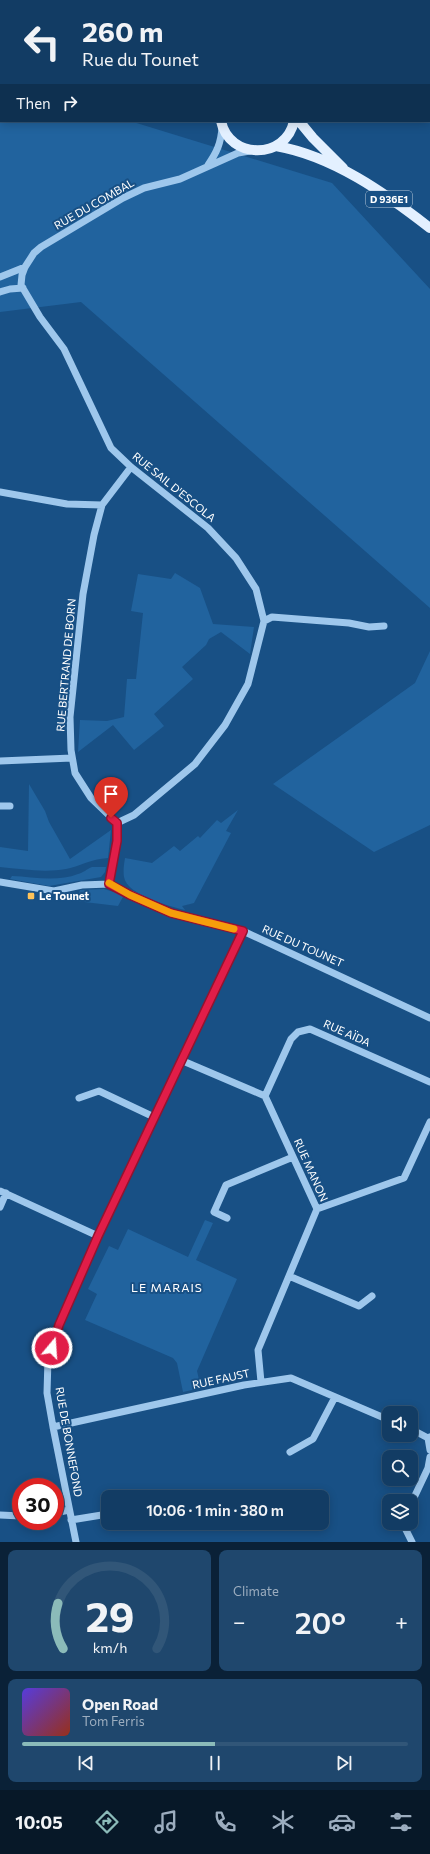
<!DOCTYPE html>
<html lang="en">
<head>
<meta charset="utf-8">
<style>
  body { margin:0; font-family:Commissioner,sans-serif; background:#1f476d; color:#f1f3f6; height:100vh; display:flex; flex-direction:column; font-size:15px; white-space:nowrap }
  * { box-sizing:border-box; margin:0 }
  p { font-size:13px; color:#9cadbf }
  .icon { flex:none; width:22px; height:22px; fill:none; stroke:currentColor; stroke-width:2; stroke-linecap:round; stroke-linejoin:round }
  .map { position:relative; height:1542px; overflow:hidden }
  .side { display:flex; flex-direction:column; gap:8px; padding:8px; background:#0a2137; flex:1 }
  .side>* { flex:none }
  .banner { position:absolute; left:0px; top:0px; width:430px; height:122px; box-shadow:0 2px 10px #0003,0 0 0 1px #315678; background:#123c64; color:#f1f3f6; overflow:hidden }
  .controls { position:absolute; left:382px; top:1406px; display:grid; gap:8px }
  .controls a { display:grid; place-items:center; width:36px; height:36px; border-radius:8px; background:#123c64; box-shadow:0 2px 10px #0003,0 0 0 1px #315678; font-size:20px }
  .speed { position:absolute; left:12px; top:1478px; display:flex; gap:8px; font-size:20px; font-weight:700; text-align:center }
  .speed>* { display:grid; place-content:center; width:52px; height:52px; border-radius:50%; background:#123c64; box-shadow:0 2px 10px #0003,0 0 0 1px #315678; line-height:1 }
  .speed .limit { border:6px solid #d22; background:#fff; color:#111 }
  .pin { position:absolute; display:grid; place-items:center; width:34px; height:34px; color:#fff; margin:-41px -17px; border-radius:50% 50% 50% 0; rotate:-45deg; box-shadow:0 0 4px #0007 }
  .pin .icon { rotate:45deg }
  .me { position:absolute; width:44px; margin:-22px; rotate:18deg; stroke-linejoin:round; filter:drop-shadow(0 0 3px #0008) }
  .turn { display:flex; align-items:center; gap:14px; height:84px; padding:0 16px; font-size:18px }
  .turn .icon { width:52px; height:52px; stroke-width:2.5 }
  .turn b { display:block; font-size:28px; line-height:34px }
  .then { display:flex; align-items:center; height:38px; padding:0 16px; background:#0003; gap:8px; font-size:15px }
  .big { font-size:30px; font-weight:600; line-height:1.1 }
  .side .card { flex:1; display:flex; flex-direction:column; justify-content:center; gap:6px; min-width:0; padding:0 14px; border-radius:8px; background:#1f476d }
  .side .dial { align-items:center; gap:0 }
  .dial svg { height:104px; overflow:visible; fill:none; stroke:#315678; stroke-width:7; stroke-linecap:round; text-anchor:middle }
  .dial text { fill:#f1f3f6; stroke:none }
  .song { display:flex; align-items:center; gap:12px }
  .cover { width:48px; height:48px; border-radius:6px; background:linear-gradient(135deg,hsl(250 70% 55%),hsl(10 70% 35%)) }
  .played { height:4px; border-radius:2px; background:linear-gradient(90deg,#8bbbb9 50%,#315678 50%) }
  .keys { display:flex; justify-content:space-around; direction:ltr }
  .heat { display:flex; justify-content:space-between; align-items:center; font-size:22px; direction:ltr }
  .side .tiles { flex:1; display:grid; gap:8px; grid-template-columns:1fr 1fr }
  .card:last-child { grid-column:span 2 }
  .trip { position:absolute; left:101px; top:1490px; width:228px; height:40px; border-radius:8px; background:#123c64; box-shadow:0 2px 10px #0003,0 0 0 1px #315678; font-weight:600; line-height:40px; text-align:center }
  .tab-bar { display:flex; height:64px; justify-content:space-around; align-items:center; background:#071828; color:#9cadbf }
  .tab-bar .icon { width:28px; height:28px }
  .tab-bar .active { color:#8bbbb9 }
  .tab-bar b { font-size:18px; color:#f1f3f6 }
  .map>svg:first-child { display:block }
  .green { fill:#21639e }
  .lines { fill:none; stroke-linecap:round; stroke-linejoin:round }
  .minor { stroke:#9ec7ec; stroke-width:7 }
  .major { stroke:#e3f0ff; stroke-width:10 }
  .route-casing { stroke:#92132f; stroke-width:10 }
  .route { stroke:#e11d48; stroke-width:7 }
  .slow { stroke:#f59e0b; stroke-width:7 }
  .poi-dot { fill:#ffc359; stroke:#185085; stroke-width:1.5 }
  .labels { text-anchor:middle; stroke-width:4; stroke-linejoin:round; paint-order:stroke }
  .shield { fill:#185085; stroke:#bacada; stroke-width:1 }
  .shield-label { font-size:10px; font-weight:bold; fill:#fff }
  .street-label { font-size:11px; fill:#fff; stroke:#185085 }
  .poi-label { font-size:11px; font-weight:bold; fill:#fff; stroke:#185085; text-anchor:start }
  .neighbourhood-label { font-size:12px; letter-spacing:1px; fill:#fff; stroke:#185085 }
</style>
</head>
<body>
<div class="map">
<svg width="430" height="1542" viewBox="0 0 430 1542">
  <rect width="100%" height="100%" fill="#185085"/>
  <path class="green" d="M 0,81 L 1,121 L 130,121 L 332,183 L 430,289 L 430,608 L 81,302 L 0,312 Z
    M 175,573 L 200,588 L 213,624 L 254,627 L 250,654 L 221,632 L 209,639 L 206,645 L 182,667 L 193,679 L 154,714 L 164,726 L 134,750 L 113,725 L 78,752 L 80,720 L 107,721 L 124,717 L 127,679 L 136,679 L 143,613 L 131,611 L 138,574 L 171,579 Z
    M 430,651 L 430,825 L 374,852 L 273,784 L 415,683 Z
    M 29,784 L 45,811 L 49,822 L 70,859 L 111,830 L 108,858 C 90,859 81,866 66,869 C 44,873 22,869 0,867 L 0,847 L 28,851 Z
    M 238,810 L 226,831 L 231,833 L 194,903 L 182,906 L 185,910 C 169,906 127,895 124,877 C 123,871 124,864 125,858 L 152,863 L 174,846 L 180,851 L 198,836 L 200,838 L 217,820 L 221,823 Z
    M 92,867 L 106,867 L 105,872 L 101,877 L 49,886 L 10,879 L 12,876 C 33,877 58,882 78,874 C 83,873 87,869 92,867 Z
    M 104,889 L 124,895 L 118,906 L 76,901 L 80,890 Z
    M 205,1220 L 213,1223 L 196,1260 L 237,1279 L 197,1371 L 201,1388 L 183,1392 L 177,1363 L 173,1358 L 85,1320 L 97,1294 L 88,1289 L 109,1246 L 118,1250 L 128,1229 L 188,1257 Z"/>
  <g class="lines">
    <path class="minor" d="M 290,1 L 290,0
      M 208,165 C 217,152 221,143 222,127
      M 0,277 L 25,267
      M 0,292 L 10,289 L 23,288
      M 0,492 L 67,504 L 102,505
      M 264,621 L 272,617 L 349,623 L 369,627 L 384,626
      M 0,761 L 72,758
      M 0,806 L 10,806
      M 117,823 L 134,815 L 195,764 L 225,725 L 248,684 L 264,621 L 256,589 L 236,558 L 208,528 L 131,467 L 111,448 L 64,349 L 40,317 L 21,285 L 22,275 L 25,267 L 34,253 L 41,247 L 123,198 L 144,188 L 180,179 L 238,153 L 250,151
      M 0,882 L 54,891 L 82,885 L 109,884 L 171,913 L 243,931 L 430,1018
      M 109,884 L 117,841 L 117,823 L 91,798 L 75,773 L 71,750 L 70,717 L 83,594 L 94,535 L 102,505 L 131,467
      M 183,1061 L 265,1096 L 317,1209 L 258,1350 L 261,1382
      M 265,1096 L 291,1039 L 298,1032 L 310,1029 L 430,1082
      M 79,1098 L 99,1091 L 154,1117
      M 0,1191 L 98,1236
      M 0,1207 L 6,1193
      M 317,1209 L 404,1178 L 430,1122
      M 227,1218 L 214,1212 L 226,1185 L 293,1157
      M 289,1276 L 359,1306 L 372,1296
      M 53,1427 L 244,1385 L 291,1378 L 389,1420
      M 411,1429 L 428,1438
      M 430,1437 L 428,1438 L 430,1450
      M 290,1452 L 313,1439 L 335,1397
      M 411,1504 L 428,1468 L 430,1457
      M 55,1513 L 69,1510
      M 0,1515 L 21,1516
      M 71,1520 L 108,1514
      M 406,1523 L 405,1528 L 412,1542
      M 76,1542 L 53,1427 L 47,1393 L 48,1359 L 59,1325 L 98,1236 L 243,931"/>
    <path class="major" d="M 22,0 L 24,1
      M 221,121 C 229,160 286,160 294,121
      M 299,121 L 313,138 L 343,168
      M 276,146 C 333,156 385,193 430,228"/>
  </g>
  <g class="lines">
    <defs>
      <path id="route" d="M 52,1348 L 59,1325 L 98,1236 L 243,931 L 171,913 L 130,895 L 109,884 L 117,841 L 117,823 L 111,818"/>
    </defs>
    <use href="#route" class="route-casing"/>
    <use href="#route" class="route"/>
    <path class="slow" d="M 109,883 L 130,895 L 171,913 L 234,929"/>
  </g>
  <rect class="poi-dot" x="27" y="892" width="8" height="8" rx="2"/>
  <g class="labels">
    <rect class="shield" x="366" y="191" width="46" height="16" rx="3"/>
    <g class="shield-label">
      <text x="389" y="203">D 936E1</text>
    </g>
    <g class="street-label">
      <text transform="translate(94 204) rotate(-30)" y="4">RUE DU COMBAL</text>
      <text transform="translate(174 487) rotate(39)" y="4">RUE SAIL D'ESCOLA</text>
      <text transform="translate(66 665) rotate(-85)" y="4">RUE BERTRAND DE BORN</text>
      <text transform="translate(303 946) rotate(24)" y="4">RUE DU TOUNET</text>
      <text transform="translate(347 1033) rotate(24)" y="4">RUE AÏDA</text>
      <text transform="translate(311 1170) rotate(66)" y="4">RUE MANON</text>
      <text transform="translate(221 1379) rotate(-12)" y="4">RUE FAUST</text>
      <text transform="translate(69 1442) rotate(80)" y="4">RUE DE BONNEFOND</text>
    </g>
    <g class="poi-label">
      <text x="39" y="900">Le Tounet</text>
    </g>
    <g class="neighbourhood-label">
      <text x="167" y="1292">LE MARAIS</text>
    </g>
  </g>
</svg>
<div class="controls">
<a><svg class="icon" aria-label="sound" viewBox="0 0 24 24"><path d="M4 9h4l5-4v14l-5-4H4zM17 9q2 3 0 6"/></svg></a>
<a><svg class="icon" aria-label="search" viewBox="0 0 24 24"><circle cx="10" cy="10" r="6"/><path d="M15 15l6 6"/></svg></a>
<a><svg class="icon" aria-label="layers" viewBox="0 0 24 24"><path d="M12 4l9 5-9 5-9-5zM3 14l9 5 9-5"/></svg></a>
</div>
<div class="speed"><div class="limit">30</div></div>
<div class="pin" style="left:111px;top:818px;background:#d93025"><svg class="icon" aria-label="arrive" viewBox="0 0 24 24"><path d="M6 21V4h12l-3 4 3 4H6"/></svg></div>
<svg class="me" style="left:52px;top:1348px" viewBox="-20 -20 40 40"><circle r="17" fill="#e11d48" stroke="#fff" stroke-width="3"/><path d="M0-11L8 9 0 5-8 9z" fill="#fff"/></svg>
<div class="trip">10:06 · 1 min · 380 m</div>
<div class="banner">
<div class="turn"><svg class="icon" aria-label="left" viewBox="0 0 24 24"><path d="M17 20v-9H6M10 6l-5 5 5 5"/></svg><div><b>260 m</b>Rue du Tounet</div></div>
<div class="then">Then<svg class="icon" aria-label="right" viewBox="0 0 24 24"><path d="M7 20v-9h11M14 6l5 5-5 5"/></svg></div>
</div>
</div>
<section class="side">
<div class="tiles">
<div class="card dial"><svg viewBox="0 0 100 80">
<path d="M14 69A42 42 0 1 1 86 69"/>
<path d="M14 69A42 42 0 0 1 10 34" stroke="#8bbbb9"/>
<text x="50" y="56" font-size="32" font-weight="700">29</text>
<text x="50" y="72" font-size="11">km/h</text>
</svg></div>
<div class="card"><p>Climate</p>
<div class="heat"><a>−</a><b class="big">20°</b><a>+</a></div>
</div>
<div class="card">
<div class="song"><i class="cover"></i><div><b>Open Road</b><p>Tom Ferris</p></div></div>
<div class="played"></div>
<div class="keys"><svg class="icon" aria-label="previous" viewBox="0 0 24 24"><path d="M18 5L8 12l10 7zM5 5v14"/></svg><svg class="icon" aria-label="pause" viewBox="0 0 24 24"><path d="M8 5v14M16 5v14"/></svg><svg class="icon" aria-label="next" viewBox="0 0 24 24"><path d="M6 5l10 7-10 7zM19 5v14"/></svg></div>
</div>
</div>
</section>
<nav class="tab-bar">
<b>10:05</b>
<svg class="icon active" aria-label="directions" viewBox="0 0 24 24"><path d="M12 3l9 9-9 9-9-9zM9 14v-3h6M13 9l2 2-2 2"/></svg>
<svg class="icon" aria-label="music" viewBox="0 0 24 24"><path d="M9 18V5l10-2v13"/><circle cx="6" cy="18" r="3"/><circle cx="16" cy="16" r="3"/></svg>
<svg class="icon" aria-label="phone" viewBox="0 0 24 24"><path d="M5 4h4l2 5-3 2q2 4 5 5l2-3 5 2v4C11 20 4 13 5 4z"/></svg>
<svg class="icon" aria-label="climate" viewBox="0 0 24 24"><path d="M12 3v18M4 7l16 10M4 17L20 7"/></svg>
<svg class="icon" aria-label="car" viewBox="0 0 24 24"><path d="M5 17H2v-5l4-1 3-4h7l3 4 3 1v5h-3M9 17h6M6 11h13"/><circle cx="7" cy="17" r="2"/><circle cx="17" cy="17" r="2"/></svg>
<svg class="icon" aria-label="filters" viewBox="0 0 24 24"><path d="M4 7h16M4 17h16"/><circle cx="9" cy="7" r="2"/><circle cx="15" cy="17" r="2"/></svg>
</nav>
</body>
</html>
